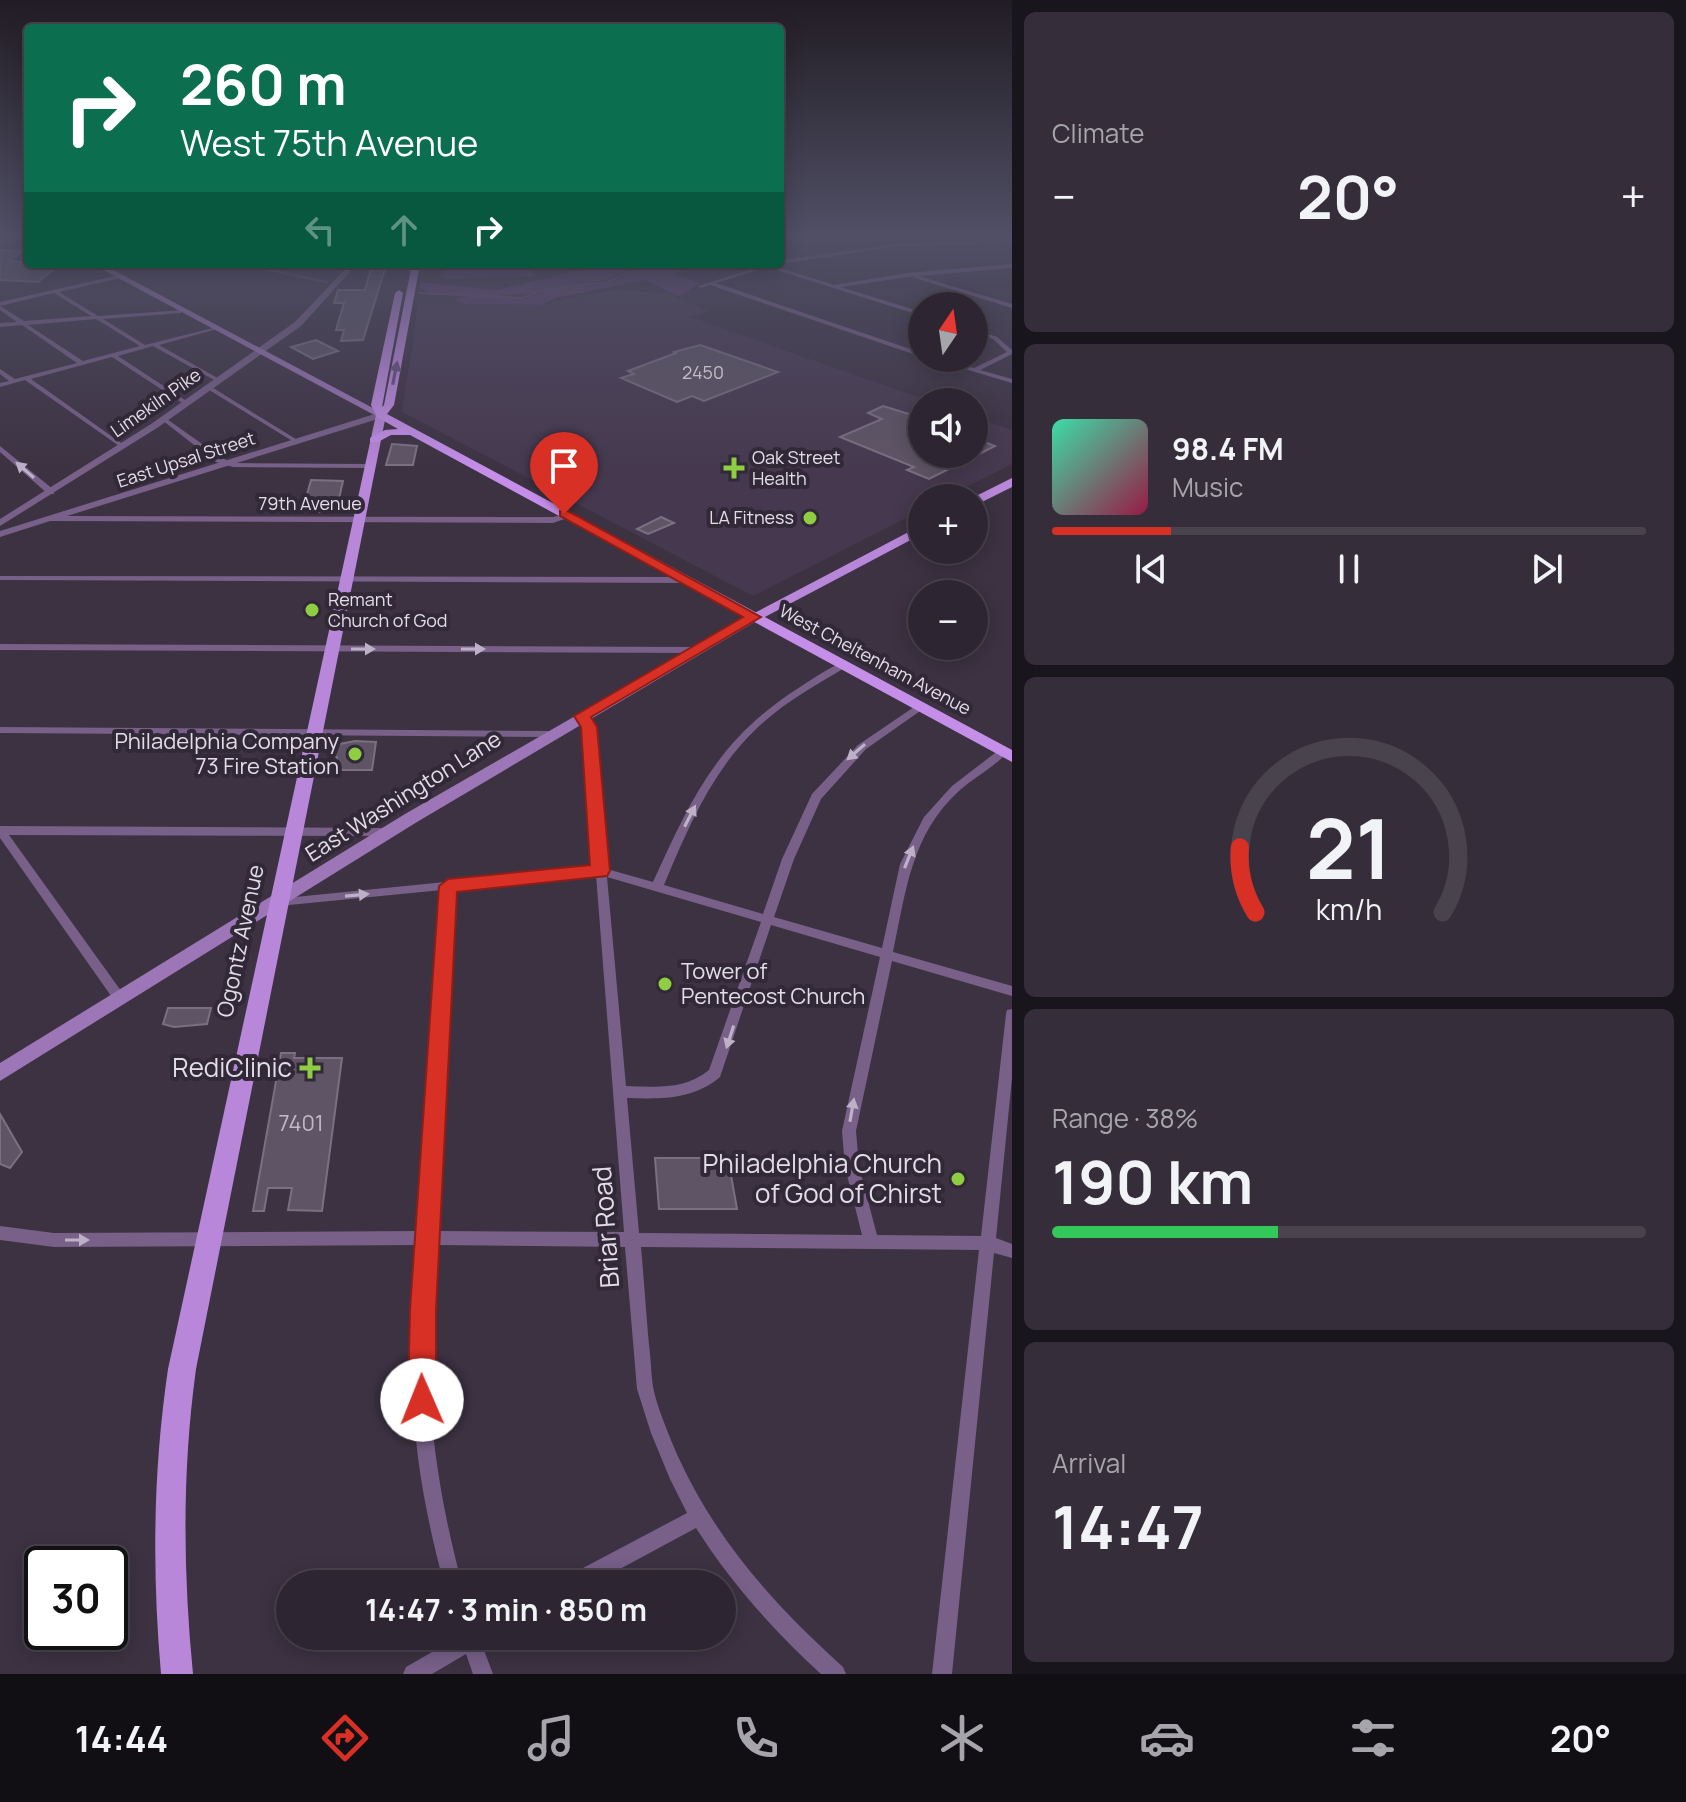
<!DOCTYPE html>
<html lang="en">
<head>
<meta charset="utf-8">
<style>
  body { margin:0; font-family:Manrope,sans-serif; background:#352e3a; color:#f1f3f6; height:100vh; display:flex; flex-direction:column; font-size:30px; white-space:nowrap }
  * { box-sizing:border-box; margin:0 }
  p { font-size:26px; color:#a7a5ac }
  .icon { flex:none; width:44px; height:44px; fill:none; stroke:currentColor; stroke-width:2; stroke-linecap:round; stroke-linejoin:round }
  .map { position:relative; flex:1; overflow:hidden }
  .panel { display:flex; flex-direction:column; gap:12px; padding:12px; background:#19151c; width:674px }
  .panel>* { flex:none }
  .hud { position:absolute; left:24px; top:24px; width:760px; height:244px; border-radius:8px; box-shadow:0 4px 20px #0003,0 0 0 2px #48434d; background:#0b6e4f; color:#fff; overflow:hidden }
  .needle { width:52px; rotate:13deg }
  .controls { position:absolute; left:908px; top:292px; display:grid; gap:16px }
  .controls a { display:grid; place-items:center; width:80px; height:80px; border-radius:50%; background:#2d2632; box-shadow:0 4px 20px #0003,0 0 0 2px #48434d; font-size:40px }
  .speed { position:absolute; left:24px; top:1546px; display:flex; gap:16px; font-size:40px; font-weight:700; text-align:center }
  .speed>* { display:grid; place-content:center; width:104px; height:104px; border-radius:50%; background:#2d2632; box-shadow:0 4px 20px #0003,0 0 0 2px #48434d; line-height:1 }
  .speed .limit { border:4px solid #111; border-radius:12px; background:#fff; color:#111 }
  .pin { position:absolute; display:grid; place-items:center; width:68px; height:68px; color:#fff; margin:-82px -34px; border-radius:50% 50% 50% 0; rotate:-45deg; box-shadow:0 0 8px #0007 }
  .pin .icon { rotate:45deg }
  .me { position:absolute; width:88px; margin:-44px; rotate:359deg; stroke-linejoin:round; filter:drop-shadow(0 0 6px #0008) }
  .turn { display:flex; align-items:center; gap:28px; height:168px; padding:0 24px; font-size:36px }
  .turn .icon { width:104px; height:104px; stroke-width:2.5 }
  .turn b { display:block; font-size:56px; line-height:68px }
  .lanes { display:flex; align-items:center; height:76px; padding:0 24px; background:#0003; justify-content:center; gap:40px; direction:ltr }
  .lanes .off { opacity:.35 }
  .big { font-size:60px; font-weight:700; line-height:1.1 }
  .panel .tile { flex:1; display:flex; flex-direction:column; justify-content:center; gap:12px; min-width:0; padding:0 28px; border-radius:12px; background:#352e3a }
  .panel .dial { align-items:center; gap:0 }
  .dial svg { height:208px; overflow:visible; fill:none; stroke:#48434d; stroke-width:7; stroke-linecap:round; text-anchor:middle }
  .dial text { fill:#f1f3f6; stroke:none }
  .song { display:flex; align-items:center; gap:24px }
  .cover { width:96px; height:96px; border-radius:12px; background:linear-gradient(135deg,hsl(160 70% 55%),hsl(340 70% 35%)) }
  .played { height:8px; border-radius:4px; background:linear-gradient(90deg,#d93025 20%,#48434d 20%) }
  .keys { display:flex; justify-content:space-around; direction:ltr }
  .heat { display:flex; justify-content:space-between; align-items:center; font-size:44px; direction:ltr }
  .charge { height:12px; border-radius:6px; background:linear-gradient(90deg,#34c759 38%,#48434d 0) }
  .trip { position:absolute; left:276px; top:1570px; width:460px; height:80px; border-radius:40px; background:#2d2632; box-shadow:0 4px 20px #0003,0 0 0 2px #48434d; font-weight:700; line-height:80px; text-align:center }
  .tab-bar { display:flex; height:128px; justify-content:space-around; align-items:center; background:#120f14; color:#a7a5ac }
  .tab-bar .icon { width:56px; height:56px }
  .tab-bar .selected { color:#d93025 }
  .tab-bar b { font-size:36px; color:#f1f3f6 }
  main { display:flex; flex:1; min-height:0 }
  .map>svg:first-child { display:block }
  .built { fill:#46394f }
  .green { fill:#5a3c6f }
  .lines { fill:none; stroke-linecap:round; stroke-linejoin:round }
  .stream { stroke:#61496e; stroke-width:2 }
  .building { fill:#5e5465; stroke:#7a7082; stroke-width:2 }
  .minor { fill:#786089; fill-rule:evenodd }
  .tertiary { fill:#786089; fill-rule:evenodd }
  .secondary { fill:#9c76b6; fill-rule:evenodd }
  .primary { fill:#b887d9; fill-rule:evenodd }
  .trunk { fill:#c48ee9; fill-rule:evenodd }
  .oneway { fill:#6c517f }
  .oneway2 { fill:#beb1c7 }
  .route { fill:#d93025; stroke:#8d1f18; stroke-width:2 }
  .poi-dot { fill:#8fcd42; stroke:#312838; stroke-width:3 }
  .labels { text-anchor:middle; stroke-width:8; stroke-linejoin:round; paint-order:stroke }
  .number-label { font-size:18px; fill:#c2bbc7 }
  .far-street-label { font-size:18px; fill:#e3dde8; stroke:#312838 }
  .far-poi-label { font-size:18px; fill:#e3dde8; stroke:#312838; text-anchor:start }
  .poi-label { font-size:22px; fill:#e3dde8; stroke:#312838; text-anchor:end }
  .street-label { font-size:22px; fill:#e3dde8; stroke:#312838 }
  .near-number-label { font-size:22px; fill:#c2bbc7 }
  .near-poi-label { font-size:26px; fill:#e3dde8; stroke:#312838; text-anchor:end }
  .near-street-label { font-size:26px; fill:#e3dde8; stroke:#312838 }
</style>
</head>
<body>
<main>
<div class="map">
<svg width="1012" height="1674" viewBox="0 0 1012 1674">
  <rect width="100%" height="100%" fill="#3c3242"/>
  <path class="built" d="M 618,289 L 670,295 L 708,311 L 690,317 L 932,402 L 922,402 L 922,454 L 974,454 L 974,417 L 1012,430 L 1012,464 L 945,498 L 922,498 L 922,510 L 753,596 L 402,412 L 418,304 L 549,305 L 552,301 Z"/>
  <path class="green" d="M 441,264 L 524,264 L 536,276 L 445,279 Z
    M 605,264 L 645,264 C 631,268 618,276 604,280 C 560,293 464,304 420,289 L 420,282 L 498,290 Z
    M 656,264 L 697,264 L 674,274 L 700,283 L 679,296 L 645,280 L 555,298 L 542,305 L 464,304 L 454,300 L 469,296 L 526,299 L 540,292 L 608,283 Z"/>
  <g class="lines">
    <path class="stream" d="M 239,264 L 327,282
      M 419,293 L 523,298 L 539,291 L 607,282 L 649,264"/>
  </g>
  <path class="building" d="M 0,250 L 22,251 L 9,261 L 59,264 L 38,282 L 0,280 Z
    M 371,269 L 385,269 L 363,340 L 341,341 L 344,330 L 336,330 L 344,303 L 334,303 L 338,290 L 365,290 Z
    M 316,340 L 338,351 L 313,359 L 291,347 Z
    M 700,345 L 778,372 L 704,401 L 692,396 L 677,402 L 621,378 L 634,374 L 628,371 L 676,353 L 674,352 Z
    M 883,406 L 922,418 L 922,454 L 974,454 L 974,438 L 995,446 L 929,479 L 907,470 L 914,467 L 840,437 L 882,419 L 868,413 Z
    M 392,444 L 417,446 L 413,465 L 386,465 Z
    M 311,480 L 343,481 L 336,512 L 317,512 L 320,505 L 304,505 Z
    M 661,517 L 674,523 L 648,534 L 637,529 Z
    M 355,741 L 376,742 L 372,770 L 335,770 L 337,757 L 333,755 L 340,744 Z
    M 168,1008 L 211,1008 L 207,1024 L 174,1027 L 163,1024 Z
    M 281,1053 L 295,1053 L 294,1058 L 342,1058 L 322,1211 L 288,1210 L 292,1188 L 268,1188 L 264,1211 L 253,1211 Z
    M 0,1114 L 22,1152 L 10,1168 L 0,1164 Z
    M 655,1158 L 728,1158 L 737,1209 L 659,1209 Z"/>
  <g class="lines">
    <path class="minor" d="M 1012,241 L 1012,243 L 899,246 L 780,264 L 780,260 L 899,244 Z
      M 331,264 L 340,264 L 352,268 L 349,270 Z
      M 768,264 L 776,264 L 773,266 L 834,285 L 908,273 L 1012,264 L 1012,268 L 918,276 L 1012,304 L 1012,308 L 915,278 L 915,276 L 840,287 L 922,312 L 922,316 L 767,267 L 716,283 L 922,353 L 922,357 L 710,285 L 701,288 L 698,286 Z
      M 119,275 L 121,278 L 59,292 L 98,316 L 183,310 L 181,313 L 103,319 L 145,345 L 217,327 L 217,329 L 159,345 L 221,380 L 216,381 L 153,346 L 118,356 L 188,402 L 188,404 L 184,404 L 112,357 L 31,379 L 124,445 L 124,447 L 122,448 L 25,380 L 0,387 L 0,383 L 9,381 L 0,374 L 0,369 L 15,379 L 77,363 L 22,325 L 0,327 L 0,323 L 17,322 L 0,310 L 0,306 L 24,321 L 91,316 L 54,293 L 0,306 L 0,302 ZM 96,319 L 140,346 L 83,361 L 28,325 Z
      M 974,329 L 997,337 L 1012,350 L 1012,354 L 980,370 L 1012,379 L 1012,383 L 928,358 L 938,358 L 974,368 L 1007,352 L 993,339 L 974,333 Z
      M 206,386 L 210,386 L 299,441 L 294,442 L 206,388 Z
      M 164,417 L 222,458 L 234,463 L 369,464 L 373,466 L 369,468 L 233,467 L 216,462 L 162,420 L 161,419 Z
      M 0,446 L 54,490 L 54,494 L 48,494 L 0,452 Z
      M 0,576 L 686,577 L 690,580 L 686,583 L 0,580 Z
      M 0,644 L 696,647 L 701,650 L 696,653 L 0,650 Z
      M 843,662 L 848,665 L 846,667 C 815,686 781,704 754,731 C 711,773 687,830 664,885 L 763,914 L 782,859 L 812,794 L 858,745 L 917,705 L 923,705 L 925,707 L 923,709 L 866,749 L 821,799 L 794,859 L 774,917 L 882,948 L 900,864 L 924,817 L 952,786 L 999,750 L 1003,749 L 1008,752 C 994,767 975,777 960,790 C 911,834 906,891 893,952 L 1012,986 L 1012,996 L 892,961 L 856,1131 L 859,1167 L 877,1235 L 981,1236 L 1006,1014 L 1007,1010 L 1012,1009 L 1012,1078 L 996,1238 L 1012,1244 L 1012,1258 L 994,1253 L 952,1674 L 932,1674 L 979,1250 L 641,1247 C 644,1280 646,1312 649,1345 C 651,1359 651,1374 653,1387 C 657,1407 666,1427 673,1445 C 712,1536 771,1602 843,1667 L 846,1674 L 821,1674 C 773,1630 731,1583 696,1528 L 592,1584 L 564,1584 L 566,1577 L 687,1513 L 670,1479 L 651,1433 L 637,1389 L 625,1247 L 436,1245 C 434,1289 428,1336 429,1379 C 432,1449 444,1517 462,1584 L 444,1584 C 426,1517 412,1445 413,1375 C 413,1332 418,1288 421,1245 L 54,1247 L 0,1240 L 0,1226 L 54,1233 L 421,1231 L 442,890 L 279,906 L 275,905 L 273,902 L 275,899 L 595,867 L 584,727 L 577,716 L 582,713 L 585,714 L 594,727 L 607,869 L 653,882 C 692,797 718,739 800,687 C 814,678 828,668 843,662 ZM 596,875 L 624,1232 L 437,1231 L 454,889 ZM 607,877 L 761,922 L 709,1070 C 685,1090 656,1087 626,1086 ZM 771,925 L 880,957 L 842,1131 L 845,1167 L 862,1235 L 639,1233 L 627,1098 C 661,1099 693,1100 720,1077 Z
      M 0,727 L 550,731 L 555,734 L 550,737 L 0,733 Z
      M 0,826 L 387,828 L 392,832 L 387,836 L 9,835 L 124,995 L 126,999 L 124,1003 L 120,1004 L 116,1003 L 0,838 Z
      M 460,1636 L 489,1636 L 486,1643 L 482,1645 L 493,1674 L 473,1674 L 466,1654 L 432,1674 L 403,1674 L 406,1667 Z"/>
    <path class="tertiary" d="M 350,264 L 357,264 L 301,326 L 157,428 L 0,526 L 0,519 L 151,424 L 295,322 Z
      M 381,412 L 384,413 L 384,417 L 67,516 L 553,517 L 568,513 L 573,516 L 553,523 L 50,521 L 0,537 L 0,531 Z"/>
    <path class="secondary" d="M 92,264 L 102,264 L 386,415 L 378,417 Z
      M 754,613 L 758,614 L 758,620 L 417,822 L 0,1081 L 0,1063 L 405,814 Z"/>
    <path class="primary" d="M 381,412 L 386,415 L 196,1369 C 182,1471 183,1572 193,1674 L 161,1674 C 152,1571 153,1471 168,1369 L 376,415 Z
      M 1012,478 L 1012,487 L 974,506 L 972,498 Z
      M 922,525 L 922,534 L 759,620 L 754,621 L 747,617 Z"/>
    <path class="trunk" d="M 412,264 L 420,264 L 394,405 L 387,414 L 1012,750 L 1012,762 L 410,435 L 391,435 L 378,442 L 370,442 L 370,438 L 385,430 L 398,429 L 377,417 L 371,405 L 395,293 L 399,290 L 403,293 L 382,407 L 384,405 Z"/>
  </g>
  <defs><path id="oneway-solid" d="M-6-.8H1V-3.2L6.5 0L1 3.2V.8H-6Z" transform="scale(2)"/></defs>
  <use class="oneway" href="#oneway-solid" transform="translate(395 373) rotate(-79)"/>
  <g class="oneway2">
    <use href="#oneway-solid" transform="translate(25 470) rotate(-139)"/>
    <use href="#oneway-solid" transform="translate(363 649)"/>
    <use href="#oneway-solid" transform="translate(473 649)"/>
    <use href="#oneway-solid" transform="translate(856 752) rotate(139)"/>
    <use href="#oneway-solid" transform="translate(690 816) rotate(-63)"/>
    <use href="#oneway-solid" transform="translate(909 857) rotate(-68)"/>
    <use href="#oneway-solid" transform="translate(357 895) rotate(-5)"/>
    <use href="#oneway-solid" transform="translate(730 1037) rotate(108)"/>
    <use href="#oneway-solid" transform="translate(852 1110) rotate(-80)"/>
    <use href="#oneway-solid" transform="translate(77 1240)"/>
  </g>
  <linearGradient id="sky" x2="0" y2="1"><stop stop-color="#211c24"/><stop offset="0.5" stop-color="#504f65"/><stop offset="1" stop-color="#504f65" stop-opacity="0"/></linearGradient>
  <rect width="1012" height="469" fill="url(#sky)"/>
  <path class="route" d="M 560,511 L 568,511 L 761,617 L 591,717 L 597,727 L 610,871 L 607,876 L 457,892 L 436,1310 L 436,1400 L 432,1410 L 422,1414 L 412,1410 L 408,1400 L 410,1310 L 439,886 L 448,879 L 590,865 L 581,727 L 574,716 L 743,617 L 560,516 Z"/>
  <g class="poi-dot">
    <path d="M730 456h8v8h8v8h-8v8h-8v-8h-8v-8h8z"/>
    <circle cx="810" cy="518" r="8"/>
    <circle cx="312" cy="610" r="8"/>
    <circle cx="355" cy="754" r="8"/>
    <circle cx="665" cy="984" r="8"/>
    <path d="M306 1056h8v8h8v8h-8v8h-8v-8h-8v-8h8z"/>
    <circle cx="958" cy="1179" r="8"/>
  </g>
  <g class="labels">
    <g class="number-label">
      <text x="703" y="379">2450</text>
    </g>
    <g class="far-street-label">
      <text transform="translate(156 403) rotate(-35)" y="6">Limekiln Pike</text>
      <text transform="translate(186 460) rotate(-18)" y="6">East Upsal Street</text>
      <text x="310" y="510">79th Avenue</text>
      <text transform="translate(875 660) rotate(28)" y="6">West Cheltenham Avenue</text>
    </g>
    <g class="far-poi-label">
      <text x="752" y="464">Oak Street<tspan x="752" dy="21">Health</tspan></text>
      <text x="794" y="524" text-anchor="end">LA Fitness</text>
      <text x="328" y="606">Remant<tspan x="328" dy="21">Church of God</tspan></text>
    </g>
    <g class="poi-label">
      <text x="339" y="749">Philadelphia Company<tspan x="339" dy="25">73 Fire Station</tspan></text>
      <text x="681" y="979" text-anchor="start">Tower of<tspan x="681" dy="25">Pentecost Church</tspan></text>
    </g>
    <g class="street-label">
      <text transform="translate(403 796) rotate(-32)" y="8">East Washington Lane</text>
      <text transform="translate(240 941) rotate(-78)" y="8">Ogontz Avenue</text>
    </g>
    <g class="near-number-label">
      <text x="301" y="1131">7401</text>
    </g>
    <g class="near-poi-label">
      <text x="292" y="1077">RediClinic</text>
      <text x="942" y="1173">Philadelphia Church<tspan x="942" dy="30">of God of Chirst</tspan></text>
    </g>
    <g class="near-street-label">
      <text transform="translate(606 1227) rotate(-94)" y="9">Briar Road</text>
    </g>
  </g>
</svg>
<div class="controls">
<a><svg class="needle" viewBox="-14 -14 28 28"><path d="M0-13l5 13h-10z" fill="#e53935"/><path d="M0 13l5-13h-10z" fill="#a7a5ac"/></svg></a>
<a><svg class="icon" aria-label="sound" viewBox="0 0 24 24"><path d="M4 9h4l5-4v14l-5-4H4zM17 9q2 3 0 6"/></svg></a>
<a>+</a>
<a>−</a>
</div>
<div class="speed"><div class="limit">30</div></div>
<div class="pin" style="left:564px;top:514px;background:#d93025"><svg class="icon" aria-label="arrive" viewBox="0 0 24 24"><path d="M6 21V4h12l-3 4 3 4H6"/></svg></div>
<svg class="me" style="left:422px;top:1400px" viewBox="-20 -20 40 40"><circle r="19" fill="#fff"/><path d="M0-13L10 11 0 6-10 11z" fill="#d93025"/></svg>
<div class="trip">14:47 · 3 min · 850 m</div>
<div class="hud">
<div class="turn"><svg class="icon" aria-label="right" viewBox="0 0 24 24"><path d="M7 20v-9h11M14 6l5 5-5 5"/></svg><div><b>260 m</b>West 75th Avenue</div></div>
<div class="lanes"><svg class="icon off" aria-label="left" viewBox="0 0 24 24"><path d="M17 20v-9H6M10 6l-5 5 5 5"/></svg><svg class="icon off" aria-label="ahead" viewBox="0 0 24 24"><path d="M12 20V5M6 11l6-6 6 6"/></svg><svg class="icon" aria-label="right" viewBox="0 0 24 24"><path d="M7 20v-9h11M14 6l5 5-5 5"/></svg></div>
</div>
</div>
<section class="panel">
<div class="tile"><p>Climate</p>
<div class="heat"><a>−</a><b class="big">20°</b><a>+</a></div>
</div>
<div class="tile">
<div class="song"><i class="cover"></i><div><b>98.4 FM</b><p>Music</p></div></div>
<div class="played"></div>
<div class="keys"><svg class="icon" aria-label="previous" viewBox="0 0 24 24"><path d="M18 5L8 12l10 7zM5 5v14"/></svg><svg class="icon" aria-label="pause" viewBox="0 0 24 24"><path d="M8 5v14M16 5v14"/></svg><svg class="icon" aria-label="next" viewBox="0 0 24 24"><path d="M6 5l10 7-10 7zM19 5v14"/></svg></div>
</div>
<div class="tile dial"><svg viewBox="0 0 100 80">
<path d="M14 69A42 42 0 1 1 86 69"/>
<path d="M14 69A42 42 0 0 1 8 44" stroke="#d93025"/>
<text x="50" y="56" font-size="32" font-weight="700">21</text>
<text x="50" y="72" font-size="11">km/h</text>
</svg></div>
<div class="tile"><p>Range · 38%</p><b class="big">190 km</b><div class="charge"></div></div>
<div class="tile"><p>Arrival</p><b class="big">14:47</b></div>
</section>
</main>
<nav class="tab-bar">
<b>14:44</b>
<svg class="icon selected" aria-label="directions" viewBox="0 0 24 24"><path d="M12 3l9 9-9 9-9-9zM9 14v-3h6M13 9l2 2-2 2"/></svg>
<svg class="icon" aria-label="music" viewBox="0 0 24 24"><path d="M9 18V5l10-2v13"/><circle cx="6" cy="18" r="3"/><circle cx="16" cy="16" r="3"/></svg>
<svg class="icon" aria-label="phone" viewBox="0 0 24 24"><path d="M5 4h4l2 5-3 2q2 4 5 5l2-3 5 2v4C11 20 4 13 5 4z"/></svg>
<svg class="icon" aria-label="climate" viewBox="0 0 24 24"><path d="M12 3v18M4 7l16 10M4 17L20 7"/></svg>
<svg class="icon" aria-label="car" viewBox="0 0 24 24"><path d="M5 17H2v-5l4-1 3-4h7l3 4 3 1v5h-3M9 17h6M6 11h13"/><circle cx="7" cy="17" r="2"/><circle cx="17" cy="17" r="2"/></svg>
<svg class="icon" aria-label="filters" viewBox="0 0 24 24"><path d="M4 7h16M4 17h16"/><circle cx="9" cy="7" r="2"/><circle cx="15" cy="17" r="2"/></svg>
<b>20°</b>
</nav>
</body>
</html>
